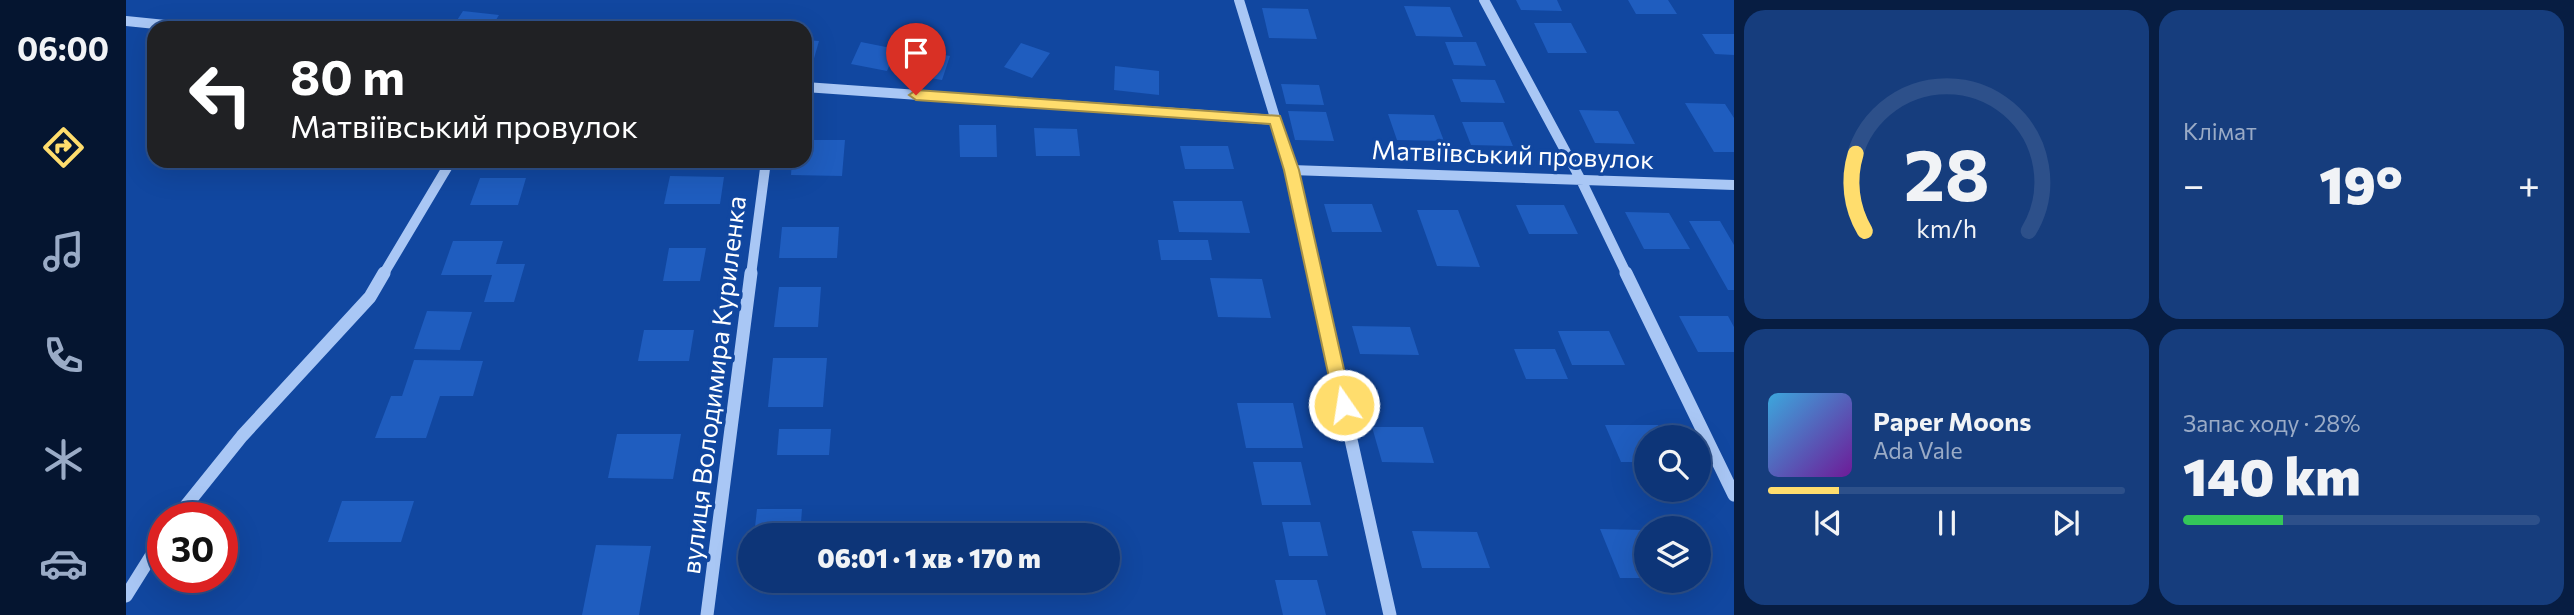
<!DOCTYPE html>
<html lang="uk">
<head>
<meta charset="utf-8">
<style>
  body { margin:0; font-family:Commissioner,sans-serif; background:#163d7d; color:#f1f3f6; height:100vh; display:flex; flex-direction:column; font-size:26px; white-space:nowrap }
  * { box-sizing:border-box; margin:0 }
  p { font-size:23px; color:#9aabc6 }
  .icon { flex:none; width:38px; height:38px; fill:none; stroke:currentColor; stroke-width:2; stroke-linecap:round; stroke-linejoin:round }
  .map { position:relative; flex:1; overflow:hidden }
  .sheet { display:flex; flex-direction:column; gap:10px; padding:10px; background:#071d42; width:840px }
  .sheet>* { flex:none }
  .banner { position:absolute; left:21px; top:21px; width:665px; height:147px; border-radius:21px; box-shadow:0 7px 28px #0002,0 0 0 2px #2d508a; background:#202124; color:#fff; overflow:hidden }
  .buttons { position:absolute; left:1508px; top:425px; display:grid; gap:14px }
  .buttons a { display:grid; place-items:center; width:77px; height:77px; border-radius:50%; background:#0d3578; box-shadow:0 7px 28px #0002,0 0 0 2px #2d508a; font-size:35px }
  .speed { position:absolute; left:21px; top:502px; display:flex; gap:14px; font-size:35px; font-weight:700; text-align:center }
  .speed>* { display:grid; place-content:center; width:91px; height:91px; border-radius:50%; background:#0d3578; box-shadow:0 7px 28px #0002,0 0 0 2px #2d508a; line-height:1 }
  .speed .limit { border:10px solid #d22; background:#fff; color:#111 }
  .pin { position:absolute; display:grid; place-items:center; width:60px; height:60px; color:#fff; margin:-72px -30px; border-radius:50% 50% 50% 0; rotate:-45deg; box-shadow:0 0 7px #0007 }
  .pin .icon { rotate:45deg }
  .me { position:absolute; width:77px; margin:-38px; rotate:347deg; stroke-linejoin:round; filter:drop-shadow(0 0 5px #0008) }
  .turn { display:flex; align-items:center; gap:24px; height:147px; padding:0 28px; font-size:32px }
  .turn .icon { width:91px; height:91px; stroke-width:2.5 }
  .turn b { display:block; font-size:49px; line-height:60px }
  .big { font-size:52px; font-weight:800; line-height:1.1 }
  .sheet .tile { flex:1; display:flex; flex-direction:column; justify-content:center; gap:10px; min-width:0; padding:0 24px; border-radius:21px; background:#163d7d }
  .sheet .dial { align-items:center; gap:0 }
  .dial svg { height:182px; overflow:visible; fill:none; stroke:#2d508a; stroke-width:7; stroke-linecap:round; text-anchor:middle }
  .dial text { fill:#f1f3f6; stroke:none }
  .song { display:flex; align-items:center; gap:21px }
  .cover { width:84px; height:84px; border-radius:10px; background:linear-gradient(135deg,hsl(200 70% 55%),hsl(280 70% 35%)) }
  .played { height:7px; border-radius:4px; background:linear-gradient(90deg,#ffdd6d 20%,#2d508a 20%) }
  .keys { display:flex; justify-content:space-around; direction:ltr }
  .heat { display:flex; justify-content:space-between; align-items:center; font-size:38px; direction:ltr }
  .charge { height:10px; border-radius:5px; background:linear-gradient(90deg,#34c759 28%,#2d508a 0) }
  .sheet .tiles { flex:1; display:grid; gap:10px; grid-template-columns:repeat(2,1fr) }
  .trip { position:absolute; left:612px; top:523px; width:382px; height:70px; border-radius:35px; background:#0d3578; box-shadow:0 7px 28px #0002,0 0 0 2px #2d508a; font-weight:800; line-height:70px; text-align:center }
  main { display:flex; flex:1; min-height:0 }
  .tabs { display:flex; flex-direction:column; width:126px; justify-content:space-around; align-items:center; background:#051530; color:#9aabc6 }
  .tabs .icon { width:49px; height:49px }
  .tabs .on { color:#ffdd6d }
  .tabs b { font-size:32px; color:#f1f3f6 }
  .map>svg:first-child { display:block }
  .building { fill:#1f5dbf }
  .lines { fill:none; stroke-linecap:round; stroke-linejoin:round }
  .minor-far1 { stroke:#a9c7f5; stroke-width:10 }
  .minor { stroke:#a9c7f5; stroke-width:13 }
  .route { fill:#ffdd6d; stroke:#a69047; stroke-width:2 }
  .labels { text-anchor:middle; stroke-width:7; stroke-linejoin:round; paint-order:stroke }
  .street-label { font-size:26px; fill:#fff; stroke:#1147a0 }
</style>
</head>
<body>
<main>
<nav class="tabs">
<b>06:00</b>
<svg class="icon on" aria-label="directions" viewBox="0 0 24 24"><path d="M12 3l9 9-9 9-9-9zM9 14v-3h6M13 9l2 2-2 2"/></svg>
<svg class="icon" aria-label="music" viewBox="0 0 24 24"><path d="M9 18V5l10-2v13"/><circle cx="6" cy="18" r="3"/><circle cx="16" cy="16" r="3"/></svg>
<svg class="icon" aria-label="phone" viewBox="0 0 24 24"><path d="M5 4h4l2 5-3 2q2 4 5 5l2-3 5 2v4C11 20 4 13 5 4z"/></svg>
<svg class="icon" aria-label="climate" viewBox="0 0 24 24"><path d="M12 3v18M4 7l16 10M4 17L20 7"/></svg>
<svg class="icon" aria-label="car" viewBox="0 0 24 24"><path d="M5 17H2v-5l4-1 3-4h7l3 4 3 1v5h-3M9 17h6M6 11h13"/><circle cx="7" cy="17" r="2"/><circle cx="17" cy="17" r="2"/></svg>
</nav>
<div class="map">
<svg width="1608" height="615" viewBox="0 0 1608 615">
  <rect width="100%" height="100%" fill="#1147a0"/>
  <path class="building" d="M 1390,0 L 1431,0 L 1436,11 L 1395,10 Z
    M 1502,0 L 1542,0 L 1551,14 L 1510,14 Z
    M 1278,6 L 1324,7 L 1337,37 L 1290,36 Z
    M 1136,8 L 1182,9 L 1191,39 L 1143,38 Z
    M 337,11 L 373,15 L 365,28 L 326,28 Z
    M 418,19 L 450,20 L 447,28 L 414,28 Z
    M 1408,23 L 1445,23 L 1461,53 L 1422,53 Z
    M 1576,34 L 1608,34 L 1608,55 L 1589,54 Z
    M 679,40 L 693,41 L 687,62 L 679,61 Z
    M 735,42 L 770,49 L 761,71 L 725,64 Z
    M 1319,42 L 1350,42 L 1360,66 L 1328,65 Z
    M 895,43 L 924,53 L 906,78 L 878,67 Z
    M 796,51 L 824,56 L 816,80 L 787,75 Z
    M 989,66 L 1033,71 L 1033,95 L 988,90 Z
    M 1326,79 L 1369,80 L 1379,103 L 1335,102 Z
    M 1155,84 L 1193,85 L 1198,105 L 1160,104 Z
    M 1559,103 L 1599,104 L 1608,118 L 1608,152 L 1588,152 Z
    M 1453,110 L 1492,111 L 1509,144 L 1469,143 Z
    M 1162,111 L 1200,112 L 1208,141 L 1169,140 Z
    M 1262,114 L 1308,115 L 1318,141 L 1271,140 Z
    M 1336,122 L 1377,122 L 1387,146 L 1345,145 Z
    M 833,125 L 870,125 L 871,157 L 834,157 Z
    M 908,128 L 951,129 L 954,156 L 910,156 Z
    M 679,140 L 719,140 L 716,176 L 665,175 L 666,161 L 679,161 Z
    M 1054,146 L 1102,146 L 1108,169 L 1059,169 Z
    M 544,176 L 598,177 L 594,204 L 538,204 Z
    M 354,178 L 400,178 L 392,205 L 344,205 Z
    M 1047,201 L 1116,201 L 1124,233 L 1053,232 Z
    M 1198,204 L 1246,204 L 1256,232 L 1206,232 Z
    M 1390,205 L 1438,205 L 1452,234 L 1403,234 Z
    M 1291,210 L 1332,210 L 1354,267 L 1311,266 Z
    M 1499,212 L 1543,213 L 1564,249 L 1518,249 Z
    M 1563,221 L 1594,221 L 1608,245 L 1608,290 L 1602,290 Z
    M 656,227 L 713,227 L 711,258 L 653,258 Z
    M 1032,240 L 1082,240 L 1086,260 L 1035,260 Z
    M 327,241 L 377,241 L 370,264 L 399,264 L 388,302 L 358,302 L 366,275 L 315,275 Z
    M 543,248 L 580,248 L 574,281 L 537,281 Z
    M 1084,278 L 1136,279 L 1145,318 L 1092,317 Z
    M 653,287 L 695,287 L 692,327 L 648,327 Z
    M 301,311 L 346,312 L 334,350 L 288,349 Z
    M 1553,316 L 1602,316 L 1608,327 L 1608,352 L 1572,352 Z
    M 1226,326 L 1284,327 L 1293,355 L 1234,354 Z
    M 518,330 L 568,330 L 563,361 L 512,361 Z
    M 1432,331 L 1483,331 L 1499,365 L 1446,365 Z
    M 1388,349 L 1429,349 L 1442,379 L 1400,379 Z
    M 647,358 L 701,358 L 697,407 L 642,407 Z
    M 288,360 L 357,361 L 347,396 L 314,396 L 300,438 L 249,438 L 265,396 L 276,396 Z
    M 1111,403 L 1167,403 L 1177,448 L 1120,448 Z
    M 1479,425 L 1532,425 L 1538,438 L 1521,438 L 1521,462 L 1495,462 Z
    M 1246,427 L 1297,427 L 1308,463 L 1256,462 Z
    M 653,429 L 705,429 L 703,455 L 651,455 Z
    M 491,434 L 555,434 L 547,479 L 482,478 Z
    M 1127,462 L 1175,462 L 1185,505 L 1136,505 Z
    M 216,501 L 288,501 L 275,542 L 202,542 Z
    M 631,509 L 676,509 L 674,536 L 628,536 Z
    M 1156,522 L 1194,522 L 1202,556 L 1163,556 Z
    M 1474,529 L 1519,530 L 1521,578 L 1494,578 Z
    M 1286,531 L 1351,532 L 1364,568 L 1296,568 Z
    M 470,545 L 525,546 L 513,615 L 456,615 Z
    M 1149,580 L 1191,580 L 1200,615 L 1157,615 Z"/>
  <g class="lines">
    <path class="minor-far1" d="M 1113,0 L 1165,170 L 1188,275
      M 1358,0 L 1456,182 L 1501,275
      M 0,21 L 69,28
      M 679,87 L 1149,120
      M 1165,170 L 1608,185
      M 257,275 L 325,161
      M 625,275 L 640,161"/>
    <path class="minor" d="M 1188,273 L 1264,615
      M 1500,273 L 1608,495
      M 50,518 L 116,436 L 244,297 L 258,273
      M 0,596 L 37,537
      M 581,615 L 625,273"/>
  </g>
  <path class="route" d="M 790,90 L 1154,116 L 1173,170 L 1226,405 L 1224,411 L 1218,413 L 1212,411 L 1209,405 L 1158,170 L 1144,124 L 790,100 L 783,95 Z"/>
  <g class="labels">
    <g class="street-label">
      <text transform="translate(1387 155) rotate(2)" y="9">Матвіївський провулок</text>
      <text transform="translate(588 385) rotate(-83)" y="9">вулиця Володимира Куриленка</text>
    </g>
  </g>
</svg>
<div class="buttons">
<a><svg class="icon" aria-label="search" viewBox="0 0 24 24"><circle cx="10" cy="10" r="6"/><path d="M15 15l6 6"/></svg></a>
<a><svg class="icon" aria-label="layers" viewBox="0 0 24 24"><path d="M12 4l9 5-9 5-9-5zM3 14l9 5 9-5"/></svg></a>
</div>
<div class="speed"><div class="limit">30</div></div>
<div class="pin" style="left:790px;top:95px;background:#d93025"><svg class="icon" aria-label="arrive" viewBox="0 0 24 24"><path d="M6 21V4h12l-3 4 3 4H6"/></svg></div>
<svg class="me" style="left:1218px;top:405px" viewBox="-20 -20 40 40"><circle r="17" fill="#ffdd6d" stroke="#fff" stroke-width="3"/><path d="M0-11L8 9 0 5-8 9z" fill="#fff"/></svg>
<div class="trip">06:01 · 1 хв · 170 m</div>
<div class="banner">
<div class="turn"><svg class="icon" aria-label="left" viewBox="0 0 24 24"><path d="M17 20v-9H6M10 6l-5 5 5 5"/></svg><div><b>80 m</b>Матвіївський провулок</div></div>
</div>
</div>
<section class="sheet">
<div class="tiles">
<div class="tile dial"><svg viewBox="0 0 100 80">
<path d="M14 69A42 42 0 1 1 86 69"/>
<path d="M14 69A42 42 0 0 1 10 35" stroke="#ffdd6d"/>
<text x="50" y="56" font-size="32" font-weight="700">28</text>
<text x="50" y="72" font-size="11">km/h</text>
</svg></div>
<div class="tile"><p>Клімат</p>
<div class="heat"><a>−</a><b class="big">19°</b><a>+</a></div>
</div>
<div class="tile">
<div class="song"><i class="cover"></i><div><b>Paper Moons</b><p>Ada Vale</p></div></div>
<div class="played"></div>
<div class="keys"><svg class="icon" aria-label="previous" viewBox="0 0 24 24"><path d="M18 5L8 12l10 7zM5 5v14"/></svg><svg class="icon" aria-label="pause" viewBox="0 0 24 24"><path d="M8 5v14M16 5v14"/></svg><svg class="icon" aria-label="next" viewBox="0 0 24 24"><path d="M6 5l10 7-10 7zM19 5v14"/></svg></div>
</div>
<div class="tile"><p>Запас ходу · 28%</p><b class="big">140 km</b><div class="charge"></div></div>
</div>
</section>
</main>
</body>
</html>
